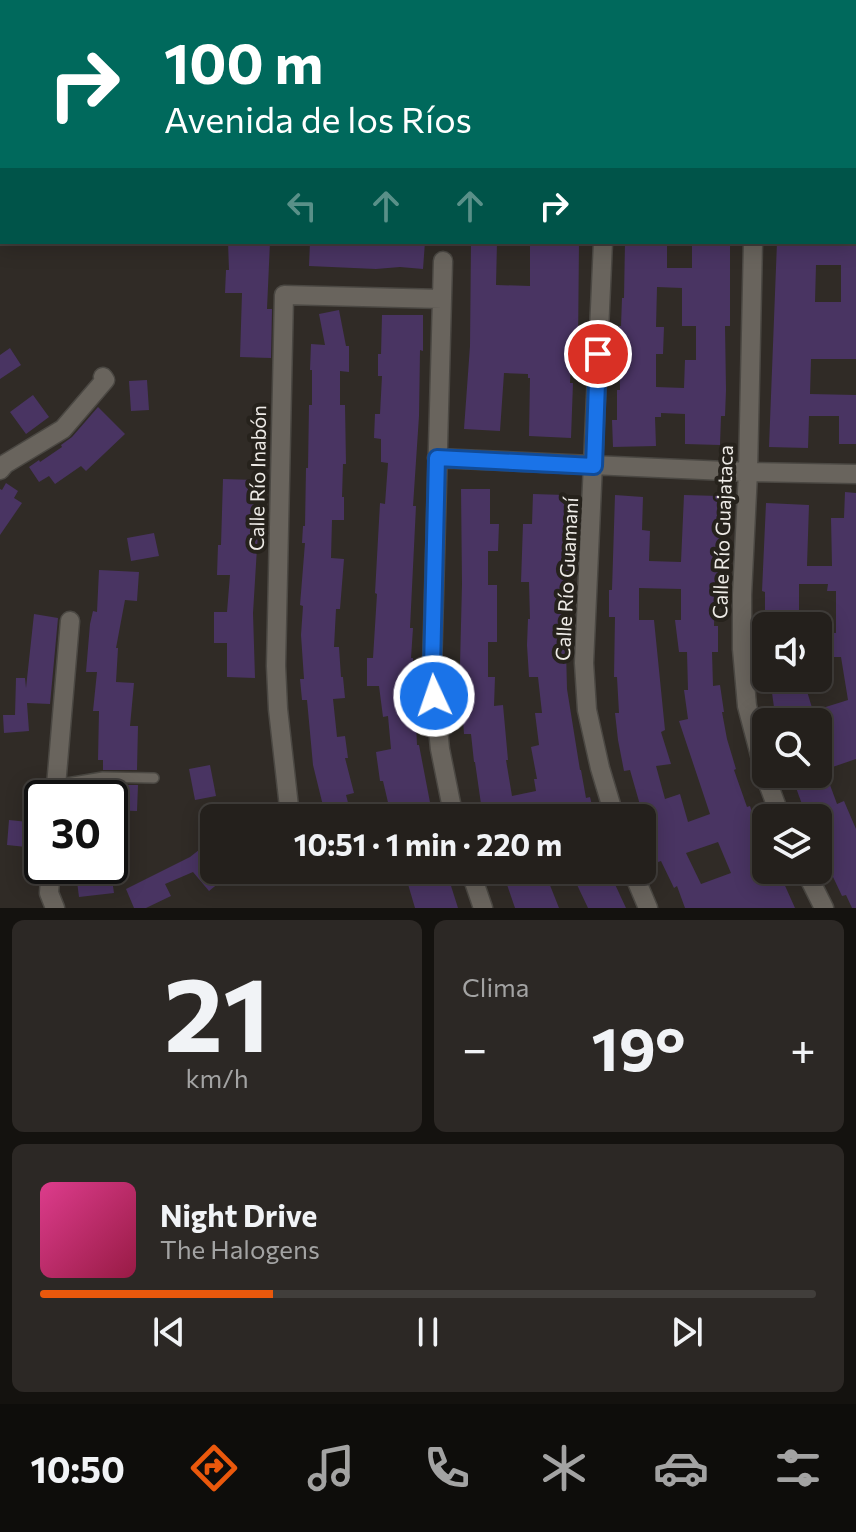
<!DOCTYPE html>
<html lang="es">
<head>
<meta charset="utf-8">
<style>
  body { margin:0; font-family:Commissioner,sans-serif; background:#2c2825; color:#f1f3f6; height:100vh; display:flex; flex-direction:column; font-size:30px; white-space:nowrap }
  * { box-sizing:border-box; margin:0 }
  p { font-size:26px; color:#a3a3a3 }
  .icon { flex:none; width:44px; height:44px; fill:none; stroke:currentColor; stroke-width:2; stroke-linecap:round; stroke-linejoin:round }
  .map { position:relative; height:908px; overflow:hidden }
  .details { display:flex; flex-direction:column; gap:12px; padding:12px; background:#14120f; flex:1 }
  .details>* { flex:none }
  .top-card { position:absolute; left:0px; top:0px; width:856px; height:244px; box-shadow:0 4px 20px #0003,0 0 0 2px #413e3b; background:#00695c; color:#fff; overflow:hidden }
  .tools { position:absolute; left:752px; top:612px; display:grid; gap:16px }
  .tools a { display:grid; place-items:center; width:80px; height:80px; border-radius:12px; background:#24201c; box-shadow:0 4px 20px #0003,0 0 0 2px #413e3b; font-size:40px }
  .speed { position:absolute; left:24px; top:780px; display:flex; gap:16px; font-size:40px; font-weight:700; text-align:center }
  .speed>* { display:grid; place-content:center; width:104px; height:104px; border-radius:50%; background:#24201c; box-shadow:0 4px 20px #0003,0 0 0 2px #413e3b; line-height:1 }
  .speed .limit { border:4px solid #111; border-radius:12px; background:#fff; color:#111 }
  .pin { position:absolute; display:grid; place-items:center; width:68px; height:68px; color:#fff; margin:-34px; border:4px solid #fff; border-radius:50%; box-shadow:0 2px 8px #0007 }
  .me { position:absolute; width:88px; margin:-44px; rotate:357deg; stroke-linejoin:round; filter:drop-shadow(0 0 6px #0008) }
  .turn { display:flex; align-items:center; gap:28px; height:168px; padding:0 32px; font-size:36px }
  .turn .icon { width:104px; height:104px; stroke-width:2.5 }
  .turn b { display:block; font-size:56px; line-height:68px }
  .lanes { display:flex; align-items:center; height:76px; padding:0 32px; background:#0003; justify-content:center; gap:40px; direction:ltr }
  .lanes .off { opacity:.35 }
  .big { font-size:60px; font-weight:700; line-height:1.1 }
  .details .widget { flex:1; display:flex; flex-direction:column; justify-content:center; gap:12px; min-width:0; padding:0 28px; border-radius:12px; background:#2c2825 }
  .details .dial { align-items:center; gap:0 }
  .dial b { font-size:104px; line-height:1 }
  .song { display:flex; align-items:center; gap:24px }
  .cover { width:96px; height:96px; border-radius:12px; background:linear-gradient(135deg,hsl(330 70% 55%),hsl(340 70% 35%)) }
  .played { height:8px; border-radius:4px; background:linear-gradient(90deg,#ea580c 30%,#413e3b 30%) }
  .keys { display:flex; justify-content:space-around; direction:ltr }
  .heat { display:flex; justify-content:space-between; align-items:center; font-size:44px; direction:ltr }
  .details .tiles { flex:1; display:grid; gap:12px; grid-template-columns:1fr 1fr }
  .widget:last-child { grid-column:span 2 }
  .trip { position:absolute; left:200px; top:804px; width:456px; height:80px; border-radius:12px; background:#24201c; box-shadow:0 4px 20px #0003,0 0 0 2px #413e3b; font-weight:700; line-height:80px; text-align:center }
  .tab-bar { display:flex; height:128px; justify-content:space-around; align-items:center; background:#0e0d0b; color:#a3a3a3 }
  .tab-bar .icon { width:56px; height:56px }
  .tab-bar .selected { color:#ea580c }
  .tab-bar b { font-size:36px; color:#f1f3f6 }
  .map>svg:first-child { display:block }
  .building { fill:#493462; fill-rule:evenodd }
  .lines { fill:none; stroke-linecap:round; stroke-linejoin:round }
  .lane-casing { stroke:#4b4843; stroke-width:12 }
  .street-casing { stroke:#4b4843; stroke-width:21 }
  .lane { stroke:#69645d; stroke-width:9 }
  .street { stroke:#69645d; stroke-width:18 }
  .route-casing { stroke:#114b97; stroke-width:20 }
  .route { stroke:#1a73e8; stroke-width:14 }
  .labels { text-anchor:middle; stroke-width:8; stroke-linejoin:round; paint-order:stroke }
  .street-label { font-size:20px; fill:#eeebe7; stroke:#26221c }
</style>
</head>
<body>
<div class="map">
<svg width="856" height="908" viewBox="0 0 856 908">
  <rect width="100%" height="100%" fill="#302b26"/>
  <path class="building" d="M 228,242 L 270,242 L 267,309 L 272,309 L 271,358 L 240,357 L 242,293 L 225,293 L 226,270 L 229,270 Z
    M 310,242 L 425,242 L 423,269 L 400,267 L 376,269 L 309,266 Z
    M 471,242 L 497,242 L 496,285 L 530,286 L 530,242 L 579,242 L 578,347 L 572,347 L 570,383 L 573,383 L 571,438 L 529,436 L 530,378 L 528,378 L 528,374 L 504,373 L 500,431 L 464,429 L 470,346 Z
    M 625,242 L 667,242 L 667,268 L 692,268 L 692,242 L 730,242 L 730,326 L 725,326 L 726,390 L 725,416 L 721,416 L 720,445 L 685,444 L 685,414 L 661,413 L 661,417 L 655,417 L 656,446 L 613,447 L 612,420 L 617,420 L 617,390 L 620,390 L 619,326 L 621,326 L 622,298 L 624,298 ZM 657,287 L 682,288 L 682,326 L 696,326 L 696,360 L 685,360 L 684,388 L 656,387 L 656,354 L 663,354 L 664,327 L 656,327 Z
    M 777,242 L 856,242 L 856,359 L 811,359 L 810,394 L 856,395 L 856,444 L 839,444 L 839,416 L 809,416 L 808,448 L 769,447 ZM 816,265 L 841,265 L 841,302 L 815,302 Z
    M 339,310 L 346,346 L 349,346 L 349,372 L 340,371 L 340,405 L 345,405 L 346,464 L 343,464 L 342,497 L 344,497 L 344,520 L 332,520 L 331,558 L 344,559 L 340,609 L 336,609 L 334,647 L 339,647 L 341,677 L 343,677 L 345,698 L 333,699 L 337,737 L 345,736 L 348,758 L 345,758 L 354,793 L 346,795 L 352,818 L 326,818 L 313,765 L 307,700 L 302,700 L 300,679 L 304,679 L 301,635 L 303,606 L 300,605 L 305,543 L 302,543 L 303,526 L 305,526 L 306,468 L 308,468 L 309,405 L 312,405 L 312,370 L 310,370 L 311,344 L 325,345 L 319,314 Z
    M 382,315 L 423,315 L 423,351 L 420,350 L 419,416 L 413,506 L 416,506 L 410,628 L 413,628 L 411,658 L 413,658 L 417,745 L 419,745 L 433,818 L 397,818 L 395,810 L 390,811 L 383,781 L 380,781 L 376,752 L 391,749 L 388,716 L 383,717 L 379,686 L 367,686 L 367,658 L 373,658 L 377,594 L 375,593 L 380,503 L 385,504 L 388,463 L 381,462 L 381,439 L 374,438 L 375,414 L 380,414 L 382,376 L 378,376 L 378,354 L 381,354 Z
    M 10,348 L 21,365 L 0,379 L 0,355 Z
    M 147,380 L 149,410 L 131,411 L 129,381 Z
    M 33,395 L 49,417 L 26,434 L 10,412 Z
    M 98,407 L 125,434 L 86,471 L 81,466 L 55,484 L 49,476 L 39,482 L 29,467 L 39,460 L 40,462 L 62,447 L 61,445 L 72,437 Z
    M 223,479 L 257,480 L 255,515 L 259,515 L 253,613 L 255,678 L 227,677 L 227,643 L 214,643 L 214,612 L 227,612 L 230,575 L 217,575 L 218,545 L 221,545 Z
    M 6,483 L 18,491 L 14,498 L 22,503 L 0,535 L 0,489 L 2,490 Z
    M 461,489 L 490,489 L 490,524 L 499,524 L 498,551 L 488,551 L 488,585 L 497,585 L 497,642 L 488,642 L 488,677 L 495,677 L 494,706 L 503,705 L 508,760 L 506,760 L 512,796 L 536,791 L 534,779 L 537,779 L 531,747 L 539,745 L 535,713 L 542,713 L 538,677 L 529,677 L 527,645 L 528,619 L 530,619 L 529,582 L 521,582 L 523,524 L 532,524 L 533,494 L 565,495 L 564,524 L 571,524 L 569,582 L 563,582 L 563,650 L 566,650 L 567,689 L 580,770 L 581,770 L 586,798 L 590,797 L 595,818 L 483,818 L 475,762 L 474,762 L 471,734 L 464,734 L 462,706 L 459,706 L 462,584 Z
    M 845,492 L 856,493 L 856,759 L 818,772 L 818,722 L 776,722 L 770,678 L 803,678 L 813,711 L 848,700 L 841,657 L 828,657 L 828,633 L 836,633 L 836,591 L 827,591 L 828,584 L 799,584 L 799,621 L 765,621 L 765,592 L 762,591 L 766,503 L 809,505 L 807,566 L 832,566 L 831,518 L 844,518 Z
    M 615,495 L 643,497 L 642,530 L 650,531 L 649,561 L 681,562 L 684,495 L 719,496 L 717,533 L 720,533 L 720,590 L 715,590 L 714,626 L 718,626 L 718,652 L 712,652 L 713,686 L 720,685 L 724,712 L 722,712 L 727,739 L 736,769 L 734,770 L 747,807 L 750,806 L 758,831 L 756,831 L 766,854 L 766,870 L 778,870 L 795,908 L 685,908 L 677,886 L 674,888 L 661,861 L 658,862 L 648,833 L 630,770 L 624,771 L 618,740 L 615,713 L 619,713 L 617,677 L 614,677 L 615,617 L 609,617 L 609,590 L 612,590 ZM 639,588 L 681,589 L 681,620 L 675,620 L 679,652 L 687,652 L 688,690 L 684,690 L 688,719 L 679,721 L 710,814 L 688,822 L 680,794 L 665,799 L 656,766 L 671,764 L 661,732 L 665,730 L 654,620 L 639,620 ZM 718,842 L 731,873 L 701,884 L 686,853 Z
    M 154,533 L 159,556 L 131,561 L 127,538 Z
    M 99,570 L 139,572 L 137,601 L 125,600 L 116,648 L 118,648 L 116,682 L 134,683 L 130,726 L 138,726 L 137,770 L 103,770 L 103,760 L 98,760 L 99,711 L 93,711 L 97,672 L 86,672 L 90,624 L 93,611 L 97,612 Z
    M 34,614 L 58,618 L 50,704 L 27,703 L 29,731 L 4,733 L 3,715 L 15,715 L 16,678 L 25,678 L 26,688 Z
    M 210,765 L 216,796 L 195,800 L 189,769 Z
    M 791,774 L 826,774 L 837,804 L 844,801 L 856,829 L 856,908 L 852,908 L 846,895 L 842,896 L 818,845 L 818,818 L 807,818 Z
    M 103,785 L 138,785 L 137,811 L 110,810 L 110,798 L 102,798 Z
    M 9,820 L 38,823 L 36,848 L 7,845 Z
    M 209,842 L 214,849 L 214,870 L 235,870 L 209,891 L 193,872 L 165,884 L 171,896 L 146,908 L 134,908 L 126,889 L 190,857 Z
    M 75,866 L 110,866 L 114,893 L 79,897 Z
    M 420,870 L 446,870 L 458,908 L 415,908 L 405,874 Z
    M 502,870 L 544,870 L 559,908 L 515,908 Z
    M 570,870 L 620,870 L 621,876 L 613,880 L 626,908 L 588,908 Z"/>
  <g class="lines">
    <defs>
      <path id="lane" d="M 55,785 L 103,777 L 154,778"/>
      <path id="street" d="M 612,2 L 612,0
        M 759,2 L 759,0
        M 603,242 L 584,663 L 587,710 L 600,768 L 615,818
        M 753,242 L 748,472 L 742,595 L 742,649 L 747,706 L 766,778 L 781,818
        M 443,261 L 432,669 L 440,749 L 454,818
        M 437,458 L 748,472 L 856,474
        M 0,470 L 5,464 L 63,429 L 105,380 L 103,377
        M 55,798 L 70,621
        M 293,818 L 289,807 L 278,709 L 276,666 L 284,295 L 442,299
        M 51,866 L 49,893 L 55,908
        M 470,870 L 483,908
        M 632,870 L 648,908
        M 805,870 L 824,908"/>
    </defs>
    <use href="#lane" class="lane-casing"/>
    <use href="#street" class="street-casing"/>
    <use href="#lane" class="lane"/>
    <use href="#street" class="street"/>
  </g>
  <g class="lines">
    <defs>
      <path id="route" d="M 434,696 L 432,669 L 437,458 L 594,466 L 598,354"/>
    </defs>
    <use href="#route" class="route-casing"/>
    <use href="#route" class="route"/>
  </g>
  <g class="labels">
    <g class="street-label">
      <text transform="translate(258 478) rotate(-89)" y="7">Calle Río Inabón</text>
      <text transform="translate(723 532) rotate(-88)" y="7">Calle Río Guajataca</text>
      <text transform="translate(567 579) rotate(-87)" y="7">Calle Río Guamaní</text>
    </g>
  </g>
</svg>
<div class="tools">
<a><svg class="icon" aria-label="sound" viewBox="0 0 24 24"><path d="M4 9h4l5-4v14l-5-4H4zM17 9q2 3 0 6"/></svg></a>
<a><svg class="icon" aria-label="search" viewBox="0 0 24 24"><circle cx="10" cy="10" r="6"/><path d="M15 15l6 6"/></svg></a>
<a><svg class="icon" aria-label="layers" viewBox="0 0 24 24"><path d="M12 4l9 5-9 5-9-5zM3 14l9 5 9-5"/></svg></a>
</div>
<div class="speed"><div class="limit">30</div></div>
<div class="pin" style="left:598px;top:354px;background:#d93025"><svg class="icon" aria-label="arrive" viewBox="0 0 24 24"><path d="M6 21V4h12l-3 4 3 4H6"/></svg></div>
<svg class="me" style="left:434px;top:696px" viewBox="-20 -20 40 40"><circle r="17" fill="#1a73e8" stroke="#fff" stroke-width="3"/><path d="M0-11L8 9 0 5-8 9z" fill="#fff"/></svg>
<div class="trip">10:51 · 1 min · 220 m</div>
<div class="top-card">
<div class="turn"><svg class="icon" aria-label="right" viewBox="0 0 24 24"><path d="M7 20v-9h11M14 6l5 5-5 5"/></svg><div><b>100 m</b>Avenida de los Ríos</div></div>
<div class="lanes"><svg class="icon off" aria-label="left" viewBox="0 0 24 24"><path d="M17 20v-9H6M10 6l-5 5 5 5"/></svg><svg class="icon off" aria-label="ahead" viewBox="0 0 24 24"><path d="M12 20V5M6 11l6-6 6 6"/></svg><svg class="icon off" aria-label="ahead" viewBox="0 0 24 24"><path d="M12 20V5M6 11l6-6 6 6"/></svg><svg class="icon" aria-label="right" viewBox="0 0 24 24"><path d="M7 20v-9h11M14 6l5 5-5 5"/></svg></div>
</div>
</div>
<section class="details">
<div class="tiles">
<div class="widget dial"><b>21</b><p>km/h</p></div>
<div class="widget"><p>Clima</p>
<div class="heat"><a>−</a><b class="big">19°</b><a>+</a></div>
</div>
<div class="widget">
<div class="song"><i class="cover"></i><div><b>Night Drive</b><p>The Halogens</p></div></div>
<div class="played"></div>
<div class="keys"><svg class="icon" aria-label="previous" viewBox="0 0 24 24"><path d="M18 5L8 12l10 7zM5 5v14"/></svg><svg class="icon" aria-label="pause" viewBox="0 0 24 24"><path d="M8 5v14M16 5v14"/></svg><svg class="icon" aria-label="next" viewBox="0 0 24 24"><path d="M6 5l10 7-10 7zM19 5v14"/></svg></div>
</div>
</div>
</section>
<nav class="tab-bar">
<b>10:50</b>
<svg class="icon selected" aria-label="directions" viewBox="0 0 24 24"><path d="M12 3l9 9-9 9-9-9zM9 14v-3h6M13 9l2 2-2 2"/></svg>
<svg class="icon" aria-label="music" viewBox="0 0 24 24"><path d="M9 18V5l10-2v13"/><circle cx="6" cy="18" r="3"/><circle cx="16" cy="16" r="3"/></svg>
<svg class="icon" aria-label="phone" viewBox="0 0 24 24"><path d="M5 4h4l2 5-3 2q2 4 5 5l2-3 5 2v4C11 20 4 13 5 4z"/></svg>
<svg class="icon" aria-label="climate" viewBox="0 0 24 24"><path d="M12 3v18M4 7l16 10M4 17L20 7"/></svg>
<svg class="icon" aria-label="car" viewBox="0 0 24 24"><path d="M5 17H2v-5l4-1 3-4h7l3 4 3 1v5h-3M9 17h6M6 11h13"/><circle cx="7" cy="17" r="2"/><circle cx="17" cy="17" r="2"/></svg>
<svg class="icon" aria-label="filters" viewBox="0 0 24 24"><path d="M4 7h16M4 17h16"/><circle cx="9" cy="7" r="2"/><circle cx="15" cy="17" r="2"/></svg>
</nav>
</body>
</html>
